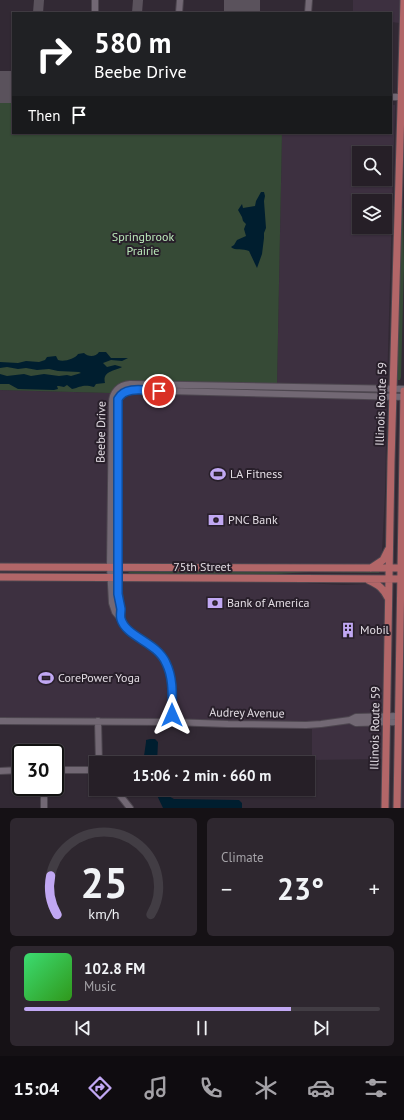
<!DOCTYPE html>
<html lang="en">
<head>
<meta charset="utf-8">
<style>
  body { margin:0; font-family:"PT Sans",sans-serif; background:#2e272f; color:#f1f3f6; height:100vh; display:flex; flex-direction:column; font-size:15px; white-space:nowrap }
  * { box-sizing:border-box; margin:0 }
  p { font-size:13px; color:#a4a2a7 }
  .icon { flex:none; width:22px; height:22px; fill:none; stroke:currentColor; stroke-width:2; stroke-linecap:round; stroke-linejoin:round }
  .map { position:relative; height:808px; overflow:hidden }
  .drawer { display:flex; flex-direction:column; gap:10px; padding:10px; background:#151115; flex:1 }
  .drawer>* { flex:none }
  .hud { position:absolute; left:12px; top:12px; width:380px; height:122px; border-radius:0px; box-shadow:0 1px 3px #0004,0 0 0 1px #423d44; background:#202124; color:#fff; overflow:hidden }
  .buttons { position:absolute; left:352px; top:146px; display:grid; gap:8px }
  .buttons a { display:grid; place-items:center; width:40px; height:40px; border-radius:0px; background:#261f27; box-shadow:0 1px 3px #0004,0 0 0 1px #423d44; font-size:20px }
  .speed { position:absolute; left:12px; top:744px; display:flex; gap:8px; font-size:20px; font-weight:700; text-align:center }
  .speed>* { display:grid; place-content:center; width:52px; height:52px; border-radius:50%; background:#261f27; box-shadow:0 1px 3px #0004,0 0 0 1px #423d44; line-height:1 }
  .speed .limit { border:2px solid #111; border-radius:6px; background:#fff; color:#111 }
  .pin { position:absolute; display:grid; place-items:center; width:34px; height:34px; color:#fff; margin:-17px; border:2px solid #fff; border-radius:50%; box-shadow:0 1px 4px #0007 }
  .me { position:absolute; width:44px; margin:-22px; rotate:0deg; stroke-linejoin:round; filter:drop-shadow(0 0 3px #0008) }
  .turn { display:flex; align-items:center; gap:14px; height:84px; padding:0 16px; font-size:18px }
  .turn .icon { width:52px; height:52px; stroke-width:2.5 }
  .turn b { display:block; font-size:28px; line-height:34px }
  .then { display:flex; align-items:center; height:38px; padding:0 16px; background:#0003; gap:8px; font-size:15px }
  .big { font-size:30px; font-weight:700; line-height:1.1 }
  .drawer .card { flex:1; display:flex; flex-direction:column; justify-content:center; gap:6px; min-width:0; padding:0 14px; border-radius:6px; background:#2e272f }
  .drawer .dial { align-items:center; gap:0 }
  .dial svg { height:104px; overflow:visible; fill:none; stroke:#423d44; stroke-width:7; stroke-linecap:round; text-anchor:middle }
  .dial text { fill:#f1f3f6; stroke:none }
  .song { display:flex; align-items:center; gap:12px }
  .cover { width:48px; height:48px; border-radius:6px; background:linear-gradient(135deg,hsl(140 70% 55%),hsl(110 70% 35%)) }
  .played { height:4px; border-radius:2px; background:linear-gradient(90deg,#c1a8f3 75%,#423d44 75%) }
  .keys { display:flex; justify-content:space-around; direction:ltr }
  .heat { display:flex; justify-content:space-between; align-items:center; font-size:22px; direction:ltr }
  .drawer .tiles { flex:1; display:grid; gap:10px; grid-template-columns:1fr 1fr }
  .card:last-child { grid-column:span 2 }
  .trip { position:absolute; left:89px; top:756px; width:226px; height:40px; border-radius:0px; background:#261f27; box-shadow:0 1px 3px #0004,0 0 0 1px #423d44; font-weight:700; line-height:40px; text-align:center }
  .tabs { display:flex; height:64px; justify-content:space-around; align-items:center; background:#0f0c10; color:#a4a2a7 }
  .tabs .icon { width:28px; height:28px }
  .tabs .active { color:#c1a8f3 }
  .tabs b { font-size:18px; color:#f1f3f6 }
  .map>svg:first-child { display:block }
  .built { fill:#3d3040; fill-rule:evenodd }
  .green { fill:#364a36 }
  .water { fill:#001e2f }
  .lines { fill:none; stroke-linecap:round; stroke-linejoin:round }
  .taxiway { stroke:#5a525c; stroke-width:10 }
  .runway { stroke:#5a525c; stroke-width:26 }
  .minor-casing { stroke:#4d464f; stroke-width:8 }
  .major-casing { stroke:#4d464f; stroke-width:9 }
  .minor { stroke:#726874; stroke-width:6 }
  .major { stroke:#b26668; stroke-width:7 }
  .route-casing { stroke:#114b97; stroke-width:10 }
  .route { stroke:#1a73e8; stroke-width:7 }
  .labels { text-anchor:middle; stroke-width:4; stroke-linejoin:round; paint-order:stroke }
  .park-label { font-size:12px; fill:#bbe9ba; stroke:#281f2a }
  .street-label { font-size:12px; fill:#e2dce3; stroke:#281f2a }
  .poi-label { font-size:12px; fill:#e2dce3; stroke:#281f2a; text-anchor:start }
</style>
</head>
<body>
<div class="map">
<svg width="404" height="808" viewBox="0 0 404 808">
  <rect width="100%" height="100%" fill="#322934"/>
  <path class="built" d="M 353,0 L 400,0 L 400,23 L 391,22 L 391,13 L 353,13 Z
    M 391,105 L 395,105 L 387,386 L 385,492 L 382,551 L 381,556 L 377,562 L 369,565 L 0,563 L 0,390 L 109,393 L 115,386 L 126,382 L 277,384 L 282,133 L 391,133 ZM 359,153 L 385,153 L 385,179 L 359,179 ZM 359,201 L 385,201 L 385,227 L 359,227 Z
    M 0,581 L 305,583 L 344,585 L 367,584 L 376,585 L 384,594 L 385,604 L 382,759 L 312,760 L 312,729 L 228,728 L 166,725 L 0,724 Z
    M 404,581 L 404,808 L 400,808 Z"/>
  <path class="green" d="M 0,101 L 13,101 L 13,133 L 282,133 L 277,384 L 126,382 L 116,386 L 110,393 L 0,390 Z
    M 401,208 L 403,208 L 403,211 L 404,267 L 401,377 L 400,380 L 398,380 L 397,379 Z
    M 243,570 L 377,571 L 379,571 L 379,573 L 308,572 L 245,576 L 150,576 L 128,573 L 129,572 L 209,572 Z"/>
  <path class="water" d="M 261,192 L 264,192 L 265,196 L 264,201 L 266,228 L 264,233 L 264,238 L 262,254 L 257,268 L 249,251 C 243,248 235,251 231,247 L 234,245 L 237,240 L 246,236 L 244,229 L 246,224 L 243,221 L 242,217 L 238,210 L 242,204 L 243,208 L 255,206 L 256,201 Z
    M 99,352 L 106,352 L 111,358 L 128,358 L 122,361 L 111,360 L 103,363 L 107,367 L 115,365 L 122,367 C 115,371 102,371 105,383 L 96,384 L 94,387 C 83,384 81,387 72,389 L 67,385 L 64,387 L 59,386 L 57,386 L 58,389 L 54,390 L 18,389 L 9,384 L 0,384 L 0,374 L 7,376 L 24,374 L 31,376 L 44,374 L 59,376 L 67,375 L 71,376 L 81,373 L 79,372 L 58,371 L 49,369 L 37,370 L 26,368 L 18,369 L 7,367 L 0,368 L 0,362 L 18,363 L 26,361 L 39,362 L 45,360 L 47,357 L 56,356 L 58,360 C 64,362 75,359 78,354 L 84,353 C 88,357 96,357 99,352 Z
    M 150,739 L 155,739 L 158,742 L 157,763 L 143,763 L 146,742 L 146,740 Z
    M 154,789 L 161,789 L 165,794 L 174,799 L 239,800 L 242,803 L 242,808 L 163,808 Z"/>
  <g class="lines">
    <path class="taxiway" d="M 38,13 L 39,0
      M 137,13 L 138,0
      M 229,13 L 229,0
      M 0,76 L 13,76"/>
    <path class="runway" d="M 247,13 L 247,0
      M 0,90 L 13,90"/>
    <defs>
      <path id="minor" d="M 95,13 L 95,0
        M 179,13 L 180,0
        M 308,13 L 309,0
        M 391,97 L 401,97
        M 120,618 L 118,559 L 118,407 C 118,398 121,391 131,390 L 404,397
        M 350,720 L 356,723 L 398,722
        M 0,721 L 172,722 L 228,724 L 306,725 L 321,724 L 350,720 L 356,717 L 398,716
        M 98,721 L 99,763
        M 172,722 L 171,683 L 170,672 L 166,662 L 154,647 L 127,629 L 120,618 L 115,612 L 112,603 L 110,567 L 112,403 C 112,392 119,385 130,384 L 404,389
        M 55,770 L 90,770 L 96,769
        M 0,771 L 21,770
        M 115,789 L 130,808
        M 44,808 L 44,787"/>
      <path id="major" d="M 0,567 L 404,568
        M 371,568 L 383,560 L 388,550
        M 0,577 L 404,579
        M 368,580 C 379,585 383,588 388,598
        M 385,808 L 391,462 L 404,0
        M 397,808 L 404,391"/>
    </defs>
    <use href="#minor" class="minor-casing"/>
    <use href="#major" class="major-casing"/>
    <use href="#minor" class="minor"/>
    <use href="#major" class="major"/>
  </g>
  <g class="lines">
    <defs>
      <path id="route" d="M 159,391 C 147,391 125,385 118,399 L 118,594 C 119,599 120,604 121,609 C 121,612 120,616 121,619 C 126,637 157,642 166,663 C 174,679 172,698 172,715"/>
    </defs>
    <use href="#route" class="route-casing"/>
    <use href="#route" class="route"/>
  </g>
  <defs>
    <symbol id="stadium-bare" viewBox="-9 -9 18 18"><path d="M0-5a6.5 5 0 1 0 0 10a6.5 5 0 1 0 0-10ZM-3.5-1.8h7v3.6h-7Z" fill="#c1a8f3" stroke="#281f2a" stroke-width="2.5" paint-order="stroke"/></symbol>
    <symbol id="bank-bare" viewBox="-9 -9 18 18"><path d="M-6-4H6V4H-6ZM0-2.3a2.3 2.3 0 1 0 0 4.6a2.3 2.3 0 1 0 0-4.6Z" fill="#c1a8f3" stroke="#281f2a" stroke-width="2.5" paint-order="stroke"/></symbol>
    <symbol id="building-bare" viewBox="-9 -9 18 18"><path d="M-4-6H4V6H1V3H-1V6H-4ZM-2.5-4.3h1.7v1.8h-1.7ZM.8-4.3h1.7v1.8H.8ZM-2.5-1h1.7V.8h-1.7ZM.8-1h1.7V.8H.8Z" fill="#c1a8f3" stroke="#281f2a" stroke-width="2.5" paint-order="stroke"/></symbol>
  </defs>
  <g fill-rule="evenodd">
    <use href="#stadium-bare" x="207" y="463" width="22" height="22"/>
    <use href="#bank-bare" x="205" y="509" width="22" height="22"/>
    <use href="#bank-bare" x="204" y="592" width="22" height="22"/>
    <use href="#building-bare" x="337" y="619" width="22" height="22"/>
    <use href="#stadium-bare" x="35" y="667" width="22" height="22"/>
  </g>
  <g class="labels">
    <g class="park-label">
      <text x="143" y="241">Springbrook<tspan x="143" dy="14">Prairie</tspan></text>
    </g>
    <g class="street-label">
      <text transform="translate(381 404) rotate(-88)" y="4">Illinois Route 59</text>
      <text transform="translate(101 432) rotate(-89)" y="4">Beebe Drive</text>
      <text x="202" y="571">75th Street</text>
      <text transform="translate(247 713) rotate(1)" y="4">Audrey Avenue</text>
      <text transform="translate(375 728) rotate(-89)" y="4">Illinois Route 59</text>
    </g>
    <g class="poi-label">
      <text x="230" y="478">LA Fitness</text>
      <text x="228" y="524">PNC Bank</text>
      <text x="227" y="607">Bank of America</text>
      <text x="360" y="634">Mobil</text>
      <text x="58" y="682">CorePower Yoga</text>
    </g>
  </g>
</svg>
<div class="buttons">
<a><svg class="icon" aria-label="search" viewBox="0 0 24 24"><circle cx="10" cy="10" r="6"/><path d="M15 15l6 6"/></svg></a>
<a><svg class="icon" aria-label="layers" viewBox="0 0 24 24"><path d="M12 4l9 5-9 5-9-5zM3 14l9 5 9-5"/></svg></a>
</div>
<div class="speed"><div class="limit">30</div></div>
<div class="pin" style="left:159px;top:391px;background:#d93025"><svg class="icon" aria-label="arrive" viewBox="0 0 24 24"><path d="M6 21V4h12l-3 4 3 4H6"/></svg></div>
<svg class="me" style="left:172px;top:715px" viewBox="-20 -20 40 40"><path d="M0-17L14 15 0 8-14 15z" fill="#1a73e8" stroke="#fff" stroke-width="4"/></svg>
<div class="trip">15:06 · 2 min · 660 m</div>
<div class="hud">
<div class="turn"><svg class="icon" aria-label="right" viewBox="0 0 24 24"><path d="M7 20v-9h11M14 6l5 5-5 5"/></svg><div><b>580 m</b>Beebe Drive</div></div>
<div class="then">Then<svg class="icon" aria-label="arrive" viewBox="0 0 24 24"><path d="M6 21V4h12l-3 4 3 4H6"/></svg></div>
</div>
</div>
<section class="drawer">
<div class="tiles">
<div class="card dial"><svg viewBox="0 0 100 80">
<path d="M14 69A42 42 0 1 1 86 69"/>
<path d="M14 69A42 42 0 0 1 9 39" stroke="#c1a8f3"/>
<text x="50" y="56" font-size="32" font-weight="700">25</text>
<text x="50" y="72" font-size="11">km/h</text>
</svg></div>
<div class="card"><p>Climate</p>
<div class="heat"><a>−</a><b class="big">23°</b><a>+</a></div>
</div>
<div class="card">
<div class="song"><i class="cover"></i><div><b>102.8 FM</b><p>Music</p></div></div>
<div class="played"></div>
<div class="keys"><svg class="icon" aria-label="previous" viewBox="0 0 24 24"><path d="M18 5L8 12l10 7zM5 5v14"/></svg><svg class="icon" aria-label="pause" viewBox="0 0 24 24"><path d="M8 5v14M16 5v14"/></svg><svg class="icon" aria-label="next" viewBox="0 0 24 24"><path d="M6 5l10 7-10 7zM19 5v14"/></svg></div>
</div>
</div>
</section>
<nav class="tabs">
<b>15:04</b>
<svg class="icon active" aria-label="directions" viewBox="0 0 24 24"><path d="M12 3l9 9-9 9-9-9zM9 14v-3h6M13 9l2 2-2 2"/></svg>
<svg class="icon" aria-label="music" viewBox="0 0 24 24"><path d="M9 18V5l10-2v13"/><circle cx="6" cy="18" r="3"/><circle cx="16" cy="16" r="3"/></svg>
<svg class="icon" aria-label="phone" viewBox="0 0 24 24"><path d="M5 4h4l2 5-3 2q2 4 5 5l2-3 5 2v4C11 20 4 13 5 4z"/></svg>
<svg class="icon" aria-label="climate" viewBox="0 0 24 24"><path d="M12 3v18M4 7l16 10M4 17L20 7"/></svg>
<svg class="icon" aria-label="car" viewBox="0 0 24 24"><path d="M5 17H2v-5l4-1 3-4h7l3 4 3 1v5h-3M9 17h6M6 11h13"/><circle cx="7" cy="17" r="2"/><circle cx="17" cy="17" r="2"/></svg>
<svg class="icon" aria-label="filters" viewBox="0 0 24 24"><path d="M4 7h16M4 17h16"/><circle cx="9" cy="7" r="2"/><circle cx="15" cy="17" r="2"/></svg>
</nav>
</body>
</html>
